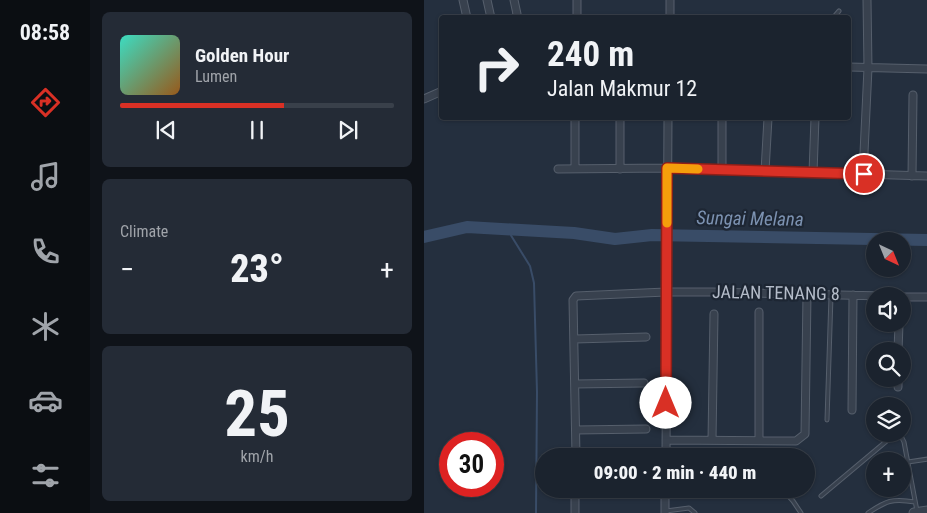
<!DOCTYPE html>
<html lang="en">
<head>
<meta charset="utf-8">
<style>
  body { margin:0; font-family:"Roboto Condensed",sans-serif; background:#242b36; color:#f1f3f6; height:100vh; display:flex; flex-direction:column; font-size:19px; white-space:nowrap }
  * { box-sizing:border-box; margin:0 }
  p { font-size:16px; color:#a0a4aa }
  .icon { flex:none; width:28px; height:28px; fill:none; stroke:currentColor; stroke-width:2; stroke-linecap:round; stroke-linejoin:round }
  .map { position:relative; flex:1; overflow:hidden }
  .sheet { display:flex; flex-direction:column; gap:12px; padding:12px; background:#0f1319; width:334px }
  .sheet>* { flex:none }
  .guide { position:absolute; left:15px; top:15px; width:412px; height:105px; border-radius:5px; box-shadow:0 1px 4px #0004,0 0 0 1px #39404a; background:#1b232e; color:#f1f3f6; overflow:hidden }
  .needle { width:32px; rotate:137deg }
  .buttons { position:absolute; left:442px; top:232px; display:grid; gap:10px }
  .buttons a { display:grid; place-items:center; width:45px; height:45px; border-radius:50%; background:#1b232e; box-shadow:0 1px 4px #0004,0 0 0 1px #39404a; font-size:25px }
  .speed { position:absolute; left:15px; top:432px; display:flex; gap:10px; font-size:25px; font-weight:700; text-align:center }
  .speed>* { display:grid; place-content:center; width:65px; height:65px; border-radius:50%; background:#1b232e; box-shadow:0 1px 4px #0004,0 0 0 1px #39404a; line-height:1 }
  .speed .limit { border:8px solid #d22; background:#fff; color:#111 }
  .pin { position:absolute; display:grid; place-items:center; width:42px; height:42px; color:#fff; margin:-21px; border:2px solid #fff; border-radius:50%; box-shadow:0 1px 5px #0007 }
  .me { position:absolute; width:55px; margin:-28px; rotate:0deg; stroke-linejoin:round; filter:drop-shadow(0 0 4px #0008) }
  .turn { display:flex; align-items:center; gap:18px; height:105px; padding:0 25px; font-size:22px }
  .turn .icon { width:65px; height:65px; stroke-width:2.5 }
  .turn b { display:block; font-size:35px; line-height:42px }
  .big { font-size:38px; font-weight:800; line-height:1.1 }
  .sheet .widget { flex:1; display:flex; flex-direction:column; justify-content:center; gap:8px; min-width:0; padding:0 18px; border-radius:8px; background:#242b36 }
  .sheet .dial { align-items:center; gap:0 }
  .dial b { font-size:65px; line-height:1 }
  .song { display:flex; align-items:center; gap:15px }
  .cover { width:60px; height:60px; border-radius:8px; background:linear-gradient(135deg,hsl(170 70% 55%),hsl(30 70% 35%)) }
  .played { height:5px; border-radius:2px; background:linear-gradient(90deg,#d93025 60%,#39404a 60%) }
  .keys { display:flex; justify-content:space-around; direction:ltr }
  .heat { display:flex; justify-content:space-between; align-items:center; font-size:28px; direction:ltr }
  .trip { position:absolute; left:111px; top:448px; width:280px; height:50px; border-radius:25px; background:#1b232e; box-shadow:0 1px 4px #0004,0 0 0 1px #39404a; font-weight:800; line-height:50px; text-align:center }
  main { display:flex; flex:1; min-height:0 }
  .menu { display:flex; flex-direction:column; width:90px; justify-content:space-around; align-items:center; background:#0b0e12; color:#a0a4aa }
  .menu .icon { width:35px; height:35px }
  .menu .current { color:#d93025 }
  .menu b { font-size:22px; color:#f1f3f6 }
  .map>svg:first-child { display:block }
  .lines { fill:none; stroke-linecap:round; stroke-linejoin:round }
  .stream { stroke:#394c67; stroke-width:2 }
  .river { stroke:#394c67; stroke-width:12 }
  .service-casing { stroke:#565f6c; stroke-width:5 }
  .minor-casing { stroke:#565f6c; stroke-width:9 }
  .tertiary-casing { stroke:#565f6c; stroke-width:11 }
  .service { stroke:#38414e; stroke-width:3 }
  .minor { stroke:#38414e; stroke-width:7 }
  .tertiary { stroke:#38414e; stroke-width:9 }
  .route-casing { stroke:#8d1f18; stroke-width:12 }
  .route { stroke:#d93025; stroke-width:9 }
  .slow { stroke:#f59e0b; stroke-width:9 }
  .labels { text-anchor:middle; stroke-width:4.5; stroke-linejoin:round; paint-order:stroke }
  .street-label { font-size:18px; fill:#b4bcc9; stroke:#1d2633 }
  .water-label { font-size:19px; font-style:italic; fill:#7c92b1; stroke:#1d2633 }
</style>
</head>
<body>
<main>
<nav class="menu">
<b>08:58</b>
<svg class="icon current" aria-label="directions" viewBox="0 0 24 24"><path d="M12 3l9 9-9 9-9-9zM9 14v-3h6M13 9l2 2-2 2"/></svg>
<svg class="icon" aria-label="music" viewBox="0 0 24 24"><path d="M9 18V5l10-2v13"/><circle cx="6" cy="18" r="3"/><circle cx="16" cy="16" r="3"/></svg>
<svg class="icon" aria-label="phone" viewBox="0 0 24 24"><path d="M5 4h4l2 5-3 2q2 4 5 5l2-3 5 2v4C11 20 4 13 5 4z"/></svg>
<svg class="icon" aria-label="climate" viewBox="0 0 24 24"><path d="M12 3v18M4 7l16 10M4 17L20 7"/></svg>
<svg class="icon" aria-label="car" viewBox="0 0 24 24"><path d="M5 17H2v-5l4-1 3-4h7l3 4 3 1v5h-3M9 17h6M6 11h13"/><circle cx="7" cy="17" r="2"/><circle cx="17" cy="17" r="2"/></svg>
<svg class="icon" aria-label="filters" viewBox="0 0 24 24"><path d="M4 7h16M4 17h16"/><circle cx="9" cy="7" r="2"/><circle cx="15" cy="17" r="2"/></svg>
</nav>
<section class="sheet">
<div class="widget">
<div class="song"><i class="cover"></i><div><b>Golden Hour</b><p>Lumen</p></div></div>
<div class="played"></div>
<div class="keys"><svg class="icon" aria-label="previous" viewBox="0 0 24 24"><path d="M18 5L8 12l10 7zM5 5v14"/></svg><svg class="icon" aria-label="pause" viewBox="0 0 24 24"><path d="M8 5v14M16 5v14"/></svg><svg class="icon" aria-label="next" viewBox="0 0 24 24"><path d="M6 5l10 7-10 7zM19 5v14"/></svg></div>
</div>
<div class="widget"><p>Climate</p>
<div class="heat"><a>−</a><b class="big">23°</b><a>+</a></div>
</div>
<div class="widget dial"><b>25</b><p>km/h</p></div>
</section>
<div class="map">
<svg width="504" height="513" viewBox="0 0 504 513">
  <rect width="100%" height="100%" fill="#242f3e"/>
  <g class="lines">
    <path class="stream" d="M 83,229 L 106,266 L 110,283 L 113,392 L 112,513"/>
    <path class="river" d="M 0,237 L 43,227 L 150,233 L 191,239 L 228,235 L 504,240"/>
    <defs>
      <path id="service" d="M 409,18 L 415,11
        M 403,420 L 407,296
        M 484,462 L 504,459
        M 358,489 L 369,501 L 377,513
        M 397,496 L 465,439 L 473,437 L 478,438 L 480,442 L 493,511
        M 242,511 L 265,508 L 271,513
        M 444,513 C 462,501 468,498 491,502"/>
      <path id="minor" d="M 39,0 L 43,18
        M 63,0 L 67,18
        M 90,0 L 93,14 L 91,18
        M 153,18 L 153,0
        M 246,18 L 246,0
        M 425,67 L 504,69
        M 0,99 L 18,91
        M 151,118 L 151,169
        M 196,118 L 196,169
        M 298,118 L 298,170
        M 134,169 L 243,168 L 504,176
        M 341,171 L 344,118
        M 389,173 L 391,118
        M 439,174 L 444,68 L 443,0
        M 488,176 L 489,95
        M 479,297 L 504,297
        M 151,339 L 222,337
        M 474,351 L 475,324
        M 151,384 L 220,383
        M 474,387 L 474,379
        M 428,410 L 429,295
        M 152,430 L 222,429
        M 242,440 L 372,441 L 381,434 L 383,294
        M 288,440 L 290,314
        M 335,440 L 335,312
        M 152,456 L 149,300 L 152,296 L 242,292 L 289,292 L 461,296
        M 242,456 L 244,118
        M 151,513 L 151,489
        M 241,513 L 241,489"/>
      <path id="tertiary" d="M 490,513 L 504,511"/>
    </defs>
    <use href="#service" class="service-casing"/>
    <use href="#minor" class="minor-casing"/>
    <use href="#tertiary" class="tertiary-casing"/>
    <use href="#service" class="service"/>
    <use href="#minor" class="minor"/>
    <use href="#tertiary" class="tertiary"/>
  </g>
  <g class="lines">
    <defs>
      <path id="route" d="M 242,403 L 243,168 L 440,174"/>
    </defs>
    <use href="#route" class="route-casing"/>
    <use href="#route" class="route"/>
    <path class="slow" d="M 243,223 L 243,168 L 274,169"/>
  </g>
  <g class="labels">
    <g class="street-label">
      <text transform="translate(352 293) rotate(1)" y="6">JALAN TENANG 8</text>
    </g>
    <g class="water-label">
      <text transform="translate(326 218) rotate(1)" y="7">Sungai Melana</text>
    </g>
  </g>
</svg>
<div class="buttons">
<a><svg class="needle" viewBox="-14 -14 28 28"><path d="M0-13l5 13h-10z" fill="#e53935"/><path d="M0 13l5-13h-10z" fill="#a0a4aa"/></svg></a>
<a><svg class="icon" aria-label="sound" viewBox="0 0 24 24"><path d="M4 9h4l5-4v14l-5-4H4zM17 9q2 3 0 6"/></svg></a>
<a><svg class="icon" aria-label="search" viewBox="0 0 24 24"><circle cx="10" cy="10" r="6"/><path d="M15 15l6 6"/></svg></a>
<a><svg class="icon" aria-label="layers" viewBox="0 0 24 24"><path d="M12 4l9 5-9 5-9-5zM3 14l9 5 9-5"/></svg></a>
<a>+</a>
</div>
<div class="speed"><div class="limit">30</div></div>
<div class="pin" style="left:440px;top:174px;background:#d93025"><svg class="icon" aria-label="arrive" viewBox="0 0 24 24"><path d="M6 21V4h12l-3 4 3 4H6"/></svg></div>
<svg class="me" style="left:242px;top:403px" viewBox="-20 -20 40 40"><circle r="19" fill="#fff"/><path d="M0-13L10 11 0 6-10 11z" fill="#d93025"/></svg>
<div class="trip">09:00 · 2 min · 440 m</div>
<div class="guide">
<div class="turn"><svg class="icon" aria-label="right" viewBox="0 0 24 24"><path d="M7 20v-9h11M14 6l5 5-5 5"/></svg><div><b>240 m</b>Jalan Makmur 12</div></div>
</div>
</div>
</main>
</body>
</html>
